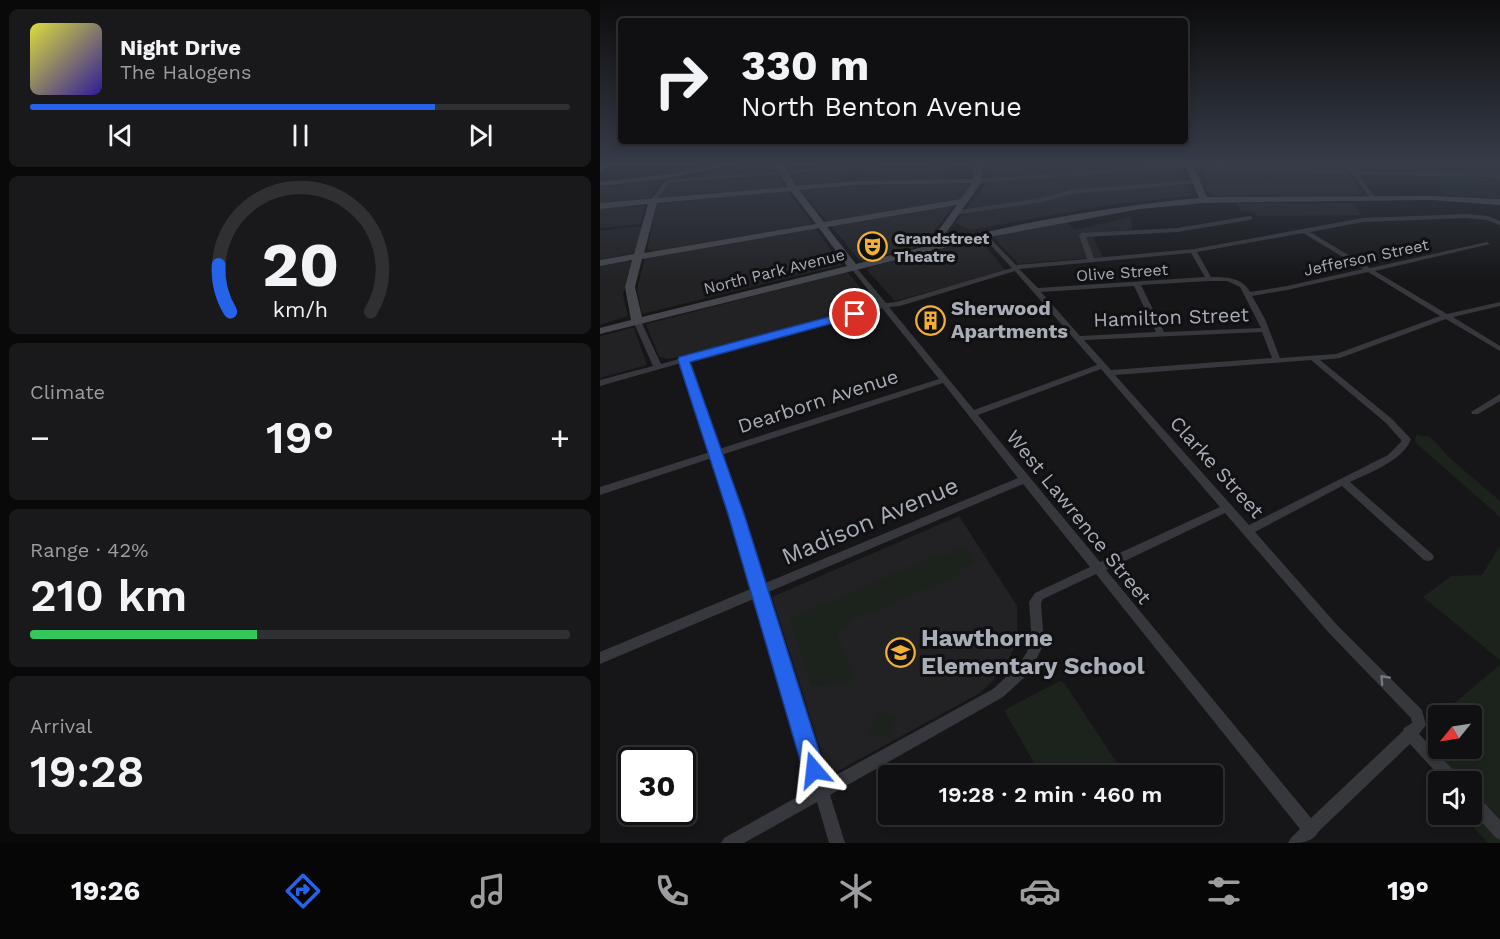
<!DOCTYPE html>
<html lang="en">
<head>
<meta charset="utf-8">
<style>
  body { margin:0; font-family:"Work Sans",sans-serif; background:#19191b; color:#f1f3f6; height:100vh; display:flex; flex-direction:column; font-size:22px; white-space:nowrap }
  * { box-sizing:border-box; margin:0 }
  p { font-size:20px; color:#9c9d9f }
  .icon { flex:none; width:33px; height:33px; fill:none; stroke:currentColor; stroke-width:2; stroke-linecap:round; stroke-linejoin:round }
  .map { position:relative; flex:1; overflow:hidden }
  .drawer { display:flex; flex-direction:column; gap:9px; padding:9px; background:#09090a; width:600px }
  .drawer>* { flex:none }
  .hud { position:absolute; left:18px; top:18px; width:570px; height:126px; border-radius:6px; box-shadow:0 3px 9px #0003,0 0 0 2px #303032; background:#101012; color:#f1f3f6; overflow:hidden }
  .needle { width:39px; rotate:240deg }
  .controls { position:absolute; left:828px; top:705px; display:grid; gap:12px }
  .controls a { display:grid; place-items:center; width:54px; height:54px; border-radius:6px; background:#101012; box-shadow:0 3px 9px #0003,0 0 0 2px #303032; font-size:30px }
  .speed { position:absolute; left:18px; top:747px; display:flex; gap:12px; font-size:30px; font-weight:700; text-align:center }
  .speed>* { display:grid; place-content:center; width:78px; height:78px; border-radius:50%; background:#101012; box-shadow:0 3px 9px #0003,0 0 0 2px #303032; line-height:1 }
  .speed .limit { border:3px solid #111; border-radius:9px; background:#fff; color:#111 }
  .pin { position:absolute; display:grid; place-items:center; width:51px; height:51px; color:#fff; margin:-26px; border:3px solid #fff; border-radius:50%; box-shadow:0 2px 6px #0007 }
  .me { position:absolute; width:66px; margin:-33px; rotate:343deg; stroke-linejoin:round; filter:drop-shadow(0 0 4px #0008) }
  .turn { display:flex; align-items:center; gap:21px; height:126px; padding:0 24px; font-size:27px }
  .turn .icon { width:78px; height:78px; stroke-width:2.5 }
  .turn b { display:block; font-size:42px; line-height:51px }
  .big { font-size:45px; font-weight:600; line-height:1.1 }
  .drawer .card { flex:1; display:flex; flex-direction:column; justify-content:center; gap:9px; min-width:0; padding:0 21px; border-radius:9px; background:#19191b }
  .drawer .dial { align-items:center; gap:0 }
  .dial svg { height:156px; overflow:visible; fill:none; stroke:#303032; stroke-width:7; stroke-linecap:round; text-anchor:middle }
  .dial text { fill:#f1f3f6; stroke:none }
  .song { display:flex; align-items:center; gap:18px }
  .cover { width:72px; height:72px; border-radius:9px; background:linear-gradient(135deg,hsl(60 70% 55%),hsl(250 70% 35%)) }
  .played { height:6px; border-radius:3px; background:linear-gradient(90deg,#2563eb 75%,#303032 75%) }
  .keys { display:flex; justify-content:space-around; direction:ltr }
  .heat { display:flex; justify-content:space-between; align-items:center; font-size:33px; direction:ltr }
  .charge { height:9px; border-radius:4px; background:linear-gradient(90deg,#34c759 42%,#303032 0) }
  .trip { position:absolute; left:278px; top:765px; width:345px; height:60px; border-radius:6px; background:#101012; box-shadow:0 3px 9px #0003,0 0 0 2px #303032; font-weight:600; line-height:60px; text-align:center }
  .tab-bar { display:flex; height:96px; justify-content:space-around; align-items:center; background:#060607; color:#9c9d9f }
  .tab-bar .icon { width:42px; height:42px }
  .tab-bar .active { color:#2563eb }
  .tab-bar b { font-size:27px; color:#f1f3f6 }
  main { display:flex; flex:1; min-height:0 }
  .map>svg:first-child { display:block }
  .built { fill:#222225 }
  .green { fill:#1c231d }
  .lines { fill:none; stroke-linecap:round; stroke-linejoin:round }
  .stream { stroke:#2c353c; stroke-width:1.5 }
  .street { fill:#37383d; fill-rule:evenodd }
  .secondary { fill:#45474d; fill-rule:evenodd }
  .oneway { stroke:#757881 }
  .route { fill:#2563eb; stroke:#184099; stroke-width:1.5 }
  .labels { text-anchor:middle; stroke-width:6; stroke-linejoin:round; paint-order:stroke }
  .far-poi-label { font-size:16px; font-weight:bold; fill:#a8adb8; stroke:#111113; text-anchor:start }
  .far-street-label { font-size:16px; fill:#a8adb8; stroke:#111113 }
  .poi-label { font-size:20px; font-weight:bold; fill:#a8adb8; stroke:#111113; text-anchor:start }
  .street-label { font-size:20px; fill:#a8adb8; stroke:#111113 }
  .near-street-label { font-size:24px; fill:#a8adb8; stroke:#111113 }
  .near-poi-label { font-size:24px; font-weight:bold; fill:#a8adb8; stroke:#111113; text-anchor:start }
</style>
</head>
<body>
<main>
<section class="drawer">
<div class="card">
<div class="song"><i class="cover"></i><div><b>Night Drive</b><p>The Halogens</p></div></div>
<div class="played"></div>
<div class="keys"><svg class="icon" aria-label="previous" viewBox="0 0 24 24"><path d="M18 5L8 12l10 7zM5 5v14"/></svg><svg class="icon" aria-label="pause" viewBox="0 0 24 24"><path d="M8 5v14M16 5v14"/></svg><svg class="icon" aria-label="next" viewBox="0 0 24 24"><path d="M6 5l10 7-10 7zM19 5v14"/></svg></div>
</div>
<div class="card dial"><svg viewBox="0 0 100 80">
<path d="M14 69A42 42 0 1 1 86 69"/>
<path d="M14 69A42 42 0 0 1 8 45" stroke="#2563eb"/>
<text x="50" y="56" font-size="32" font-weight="700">20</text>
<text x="50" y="72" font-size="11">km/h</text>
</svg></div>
<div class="card"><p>Climate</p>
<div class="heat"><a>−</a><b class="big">19°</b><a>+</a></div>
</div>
<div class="card"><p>Range · 42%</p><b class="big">210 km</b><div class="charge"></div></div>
<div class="card"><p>Arrival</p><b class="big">19:28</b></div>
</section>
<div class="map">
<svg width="900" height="843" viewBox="0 0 900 843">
  <rect width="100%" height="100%" fill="#161618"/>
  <path class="built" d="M 150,164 L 171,164 L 176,172 L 69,181 Z
    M 581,164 L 582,167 L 575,174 L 577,179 L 588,185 L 592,196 L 507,205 L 371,230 L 355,223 L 386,184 L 386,165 Z
    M 595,164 L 745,164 L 762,194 L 612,196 L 604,187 L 609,185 L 603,171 L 597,168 Z
    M 809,164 L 900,164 L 900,182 L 890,177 L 822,176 Z
    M 348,167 L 347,179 L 258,180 L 257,178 L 260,169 Z
    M 249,169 L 250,180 L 245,181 L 199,186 L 196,185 L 192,175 Z
    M 178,176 L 185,187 L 59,198 L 66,184 Z
    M 62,180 L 49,198 L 0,203 L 0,187 Z
    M 343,183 L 372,184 L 362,199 L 227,222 L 201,191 L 251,185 Z
    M 190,190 L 190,194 L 212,223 L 210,225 L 54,251 L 47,249 L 57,204 Z
    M 636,203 L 754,203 L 762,215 L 657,216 L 654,212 L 641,211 Z
    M 350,205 L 353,207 L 322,246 L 262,261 L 259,260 L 231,226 Z
    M 45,206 L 41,224 L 0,228 L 0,208 Z
    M 530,217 L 533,229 L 493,237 L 503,257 L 418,264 L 394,238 L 399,235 L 466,221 L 475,230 Z
    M 42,226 L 34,253 L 0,260 L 0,231 Z
    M 215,228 L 242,265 L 42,314 L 37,289 L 45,258 Z
    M 378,240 L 382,241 L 406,271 L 295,301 L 267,270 L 271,267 Z
    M 27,261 L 31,262 L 23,295 L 28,316 L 0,325 L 0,266 Z
    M 247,272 L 274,303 L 272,306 L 69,359 L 59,357 L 46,324 Z
    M 31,328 L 34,328 L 47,365 L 0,378 L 0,336 Z
    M 359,516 L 417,606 L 417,642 L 407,662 L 392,682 L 380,693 L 229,776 L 172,597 Z"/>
  <path class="green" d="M 763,164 L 808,164 L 818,173 L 759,171 Z
    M 829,176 L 897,179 L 900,182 L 900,198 L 846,195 Z
    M 816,435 L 830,437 L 853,461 L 900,501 L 900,517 L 815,442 Z
    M 366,546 L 373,559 L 371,565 L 360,569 L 358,576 L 250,621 L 251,626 L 236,632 L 255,677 L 242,683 L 211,687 L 190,619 L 340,553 L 340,557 Z
    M 900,546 L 900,660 L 823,597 L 851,576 L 882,575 Z
    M 900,665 L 900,843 L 888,843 L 862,815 L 872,814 L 872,782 L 838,782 L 838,789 L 828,777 L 860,749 L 872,748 L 872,716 L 856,715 L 853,704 Z
    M 460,681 L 465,684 L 523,772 L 518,775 L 441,775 L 404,710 Z
    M 278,711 L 298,716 L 288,738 L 268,733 Z"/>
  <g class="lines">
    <path class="stream" d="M 613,165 L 628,166
      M 731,170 L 740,170"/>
    <path class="street" d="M 285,164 L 340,164 L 254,169 L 69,183 L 55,202 L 50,201 L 65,181 L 67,180 L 254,165 Z
      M 548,164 L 583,164 L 586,166 L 583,168 L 548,168 L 514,173 L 378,183 L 375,181 L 378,179 L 514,169 Z
      M 746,164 L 751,164 L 756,171 L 896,173 L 900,176 L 900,181 L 895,177 L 758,175 L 776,198 L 773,200 L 771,199 L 751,172 L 749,174 L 596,169 L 593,167 L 596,165 L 750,171 Z
      M 597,180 L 600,182 L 599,183 L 471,194 L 443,202 L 354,215 L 351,213 L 354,211 L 442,198 L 471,190 Z
      M 866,214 L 888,216 L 900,221 L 900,225 L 887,220 L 866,218 L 763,222 L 710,232 L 770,268 L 887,242 L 890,244 L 775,271 L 847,314 L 900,302 L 900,306 L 853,317 L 900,346 L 900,351 L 846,319 L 740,358 L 720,360 L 792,419 L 811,439 C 804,460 769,473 750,482 L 832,554 L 834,557 L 832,560 L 828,561 L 824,560 L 742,486 L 655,532 L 737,625 L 822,710 L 826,725 L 819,734 L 860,777 L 862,782 L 845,782 L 810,744 L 718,832 C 712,843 700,843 688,843 L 691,838 L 700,829 L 496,574 L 443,599 L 441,603 L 444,644 L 429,673 L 403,697 L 230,795 L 245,843 L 229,843 L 217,802 L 144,843 L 121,843 L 124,838 L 213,788 L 156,598 L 0,664 L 0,652 L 153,588 L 112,458 L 0,495 L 0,487 L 110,452 L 81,363 L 0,386 L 0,380 L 53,366 L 33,321 L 34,319 L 40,319 L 41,321 L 61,364 L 279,304 L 251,268 L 251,266 L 255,266 L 286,303 L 296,302 L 412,268 L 382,236 L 381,235 L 384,233 L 386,234 L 416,265 L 487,259 L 479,235 L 482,233 L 577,228 L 650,216 L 653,218 L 650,220 L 577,232 L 486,237 L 494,258 L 594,249 L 763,218 ZM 703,233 L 763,269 L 687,286 L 650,292 C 642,277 626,277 611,277 L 597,252 ZM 591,253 L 605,277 L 438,288 L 419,269 ZM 415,271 L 497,365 L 374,410 L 289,307 L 300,306 ZM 768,272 L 840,316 L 736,354 L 680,358 L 665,319 L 652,296 L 687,290 ZM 609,281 L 627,281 L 640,287 L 661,328 L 564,332 L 541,285 ZM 534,286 L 556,332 L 480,336 L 441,292 ZM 282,308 L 339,379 L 119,449 L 88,361 ZM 662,332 L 672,358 L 511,370 L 484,340 ZM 711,360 L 786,423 L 801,440 L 801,442 L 788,455 L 649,525 L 515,375 ZM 501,369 L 620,507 L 500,562 L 378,415 ZM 343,383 L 418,478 L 163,584 L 121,455 ZM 423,484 L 490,567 L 435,593 L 429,602 L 432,643 L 419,665 L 393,689 L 225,781 L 166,593 ZM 625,513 L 729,633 L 811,718 L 812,723 L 804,728 L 803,731 L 711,818 L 506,570 Z
      M 900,394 L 900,401 L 878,414 L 872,414 L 871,412 Z
      M 872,793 L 877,795 L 900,820 L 900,840 L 895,837 L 872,811 Z"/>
    <path class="secondary" d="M 3,164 L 11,164 L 0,172 L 0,166 Z
      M 119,164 L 136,164 L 63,179 L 0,186 L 0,182 L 63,175 Z
      M 175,164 L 183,164 L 196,186 L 255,181 L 373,179 L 374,164 L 382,164 L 382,181 L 339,243 C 424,222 512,206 599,198 L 585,164 L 593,164 L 607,197 L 831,196 L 900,199 L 900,205 L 831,200 L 660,202 L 604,203 L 540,209 L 384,238 L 0,334 L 0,328 L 31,320 L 25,287 L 32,260 L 0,266 L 0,260 L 34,254 L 48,204 L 0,209 L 0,203 L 188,187 ZM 372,183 L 361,199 L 224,222 L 199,190 L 255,185 ZM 191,191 L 216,224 L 44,253 L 57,203 ZM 357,205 L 327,246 L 256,264 L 227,227 ZM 219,228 L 247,266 L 42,317 L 35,287 L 42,259 Z"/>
  </g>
  <defs><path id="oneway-chevron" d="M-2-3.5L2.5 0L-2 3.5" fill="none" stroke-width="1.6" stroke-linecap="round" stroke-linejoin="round" transform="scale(1.5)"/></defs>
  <use class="oneway" href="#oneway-chevron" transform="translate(784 679) rotate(-133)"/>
  <linearGradient id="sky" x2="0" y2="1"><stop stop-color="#0c0c0d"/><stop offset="0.58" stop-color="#363c48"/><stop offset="1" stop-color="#363c48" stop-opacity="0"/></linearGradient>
  <rect width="900" height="282" fill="url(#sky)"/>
  <path class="route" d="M 255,310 L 261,314 L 259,316 L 90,362 L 144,514 L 225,770 L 222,778 L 214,781 L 207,778 L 203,770 L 128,514 L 78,360 L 79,357 Z"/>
  <defs>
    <symbol id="theatre-ring" viewBox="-11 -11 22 22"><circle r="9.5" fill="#111113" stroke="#f2b134" stroke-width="1.5"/><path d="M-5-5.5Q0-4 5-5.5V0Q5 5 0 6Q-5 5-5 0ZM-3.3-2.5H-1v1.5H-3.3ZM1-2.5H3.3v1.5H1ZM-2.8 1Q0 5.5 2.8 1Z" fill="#f2b134"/></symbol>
    <symbol id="building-ring" viewBox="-11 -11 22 22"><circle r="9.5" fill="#111113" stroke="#f2b134" stroke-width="1.5"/><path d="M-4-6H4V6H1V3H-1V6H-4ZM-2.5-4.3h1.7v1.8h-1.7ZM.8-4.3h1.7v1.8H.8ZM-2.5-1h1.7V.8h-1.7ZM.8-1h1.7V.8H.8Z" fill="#f2b134"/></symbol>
    <symbol id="school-ring" viewBox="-11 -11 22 22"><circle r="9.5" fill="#111113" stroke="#f2b134" stroke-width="1.5"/><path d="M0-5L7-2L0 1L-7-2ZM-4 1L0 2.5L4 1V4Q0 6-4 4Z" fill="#f2b134"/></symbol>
  </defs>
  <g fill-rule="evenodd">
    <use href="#theatre-ring" x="256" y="230" width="33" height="33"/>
    <use href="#building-ring" x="314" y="304" width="33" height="33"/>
    <use href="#school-ring" x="284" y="636" width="33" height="33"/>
  </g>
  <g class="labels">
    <g class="far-poi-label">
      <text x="294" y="244">Grandstreet<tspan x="294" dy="18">Theatre</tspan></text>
    </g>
    <g class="far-street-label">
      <text transform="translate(766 257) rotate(-12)" y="6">Jefferson Street</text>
      <text transform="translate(174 271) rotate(-14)" y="6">North Park Avenue</text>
      <text transform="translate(522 272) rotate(-4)" y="6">Olive Street</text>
    </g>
    <g class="poi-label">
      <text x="351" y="315">Sherwood<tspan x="351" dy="23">Apartments</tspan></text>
    </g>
    <g class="street-label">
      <text transform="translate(571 317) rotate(-2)" y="7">Hamilton Street</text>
      <text transform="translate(218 401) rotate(-18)" y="7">Dearborn Avenue</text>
      <text transform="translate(617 467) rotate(48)" y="7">Clarke Street</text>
      <text transform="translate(479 517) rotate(51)" y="7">West Lawrence Street</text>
    </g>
    <g class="near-street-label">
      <text transform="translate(270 521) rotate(-23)" y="8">Madison Avenue</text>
    </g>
    <g class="near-poi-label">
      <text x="321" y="646">Hawthorne<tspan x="321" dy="28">Elementary School</tspan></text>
    </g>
  </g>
</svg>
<div class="controls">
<a><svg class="needle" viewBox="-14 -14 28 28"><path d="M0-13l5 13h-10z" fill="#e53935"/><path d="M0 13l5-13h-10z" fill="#9c9d9f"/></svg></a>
<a><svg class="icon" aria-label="sound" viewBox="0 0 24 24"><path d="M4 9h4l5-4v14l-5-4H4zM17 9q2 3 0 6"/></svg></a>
</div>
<div class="speed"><div class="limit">30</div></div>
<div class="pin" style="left:255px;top:314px;background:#d93025"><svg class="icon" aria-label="arrive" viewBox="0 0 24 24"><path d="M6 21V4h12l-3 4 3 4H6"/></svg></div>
<svg class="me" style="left:214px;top:770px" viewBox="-20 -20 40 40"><path d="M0-17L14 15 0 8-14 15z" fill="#2563eb" stroke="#fff" stroke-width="4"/></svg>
<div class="trip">19:28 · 2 min · 460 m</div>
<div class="hud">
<div class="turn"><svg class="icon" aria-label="right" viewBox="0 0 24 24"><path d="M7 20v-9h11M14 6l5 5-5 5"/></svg><div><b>330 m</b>North Benton Avenue</div></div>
</div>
</div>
</main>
<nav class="tab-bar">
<b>19:26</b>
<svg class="icon active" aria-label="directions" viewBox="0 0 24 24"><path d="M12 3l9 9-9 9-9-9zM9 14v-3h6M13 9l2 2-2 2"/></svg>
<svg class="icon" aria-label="music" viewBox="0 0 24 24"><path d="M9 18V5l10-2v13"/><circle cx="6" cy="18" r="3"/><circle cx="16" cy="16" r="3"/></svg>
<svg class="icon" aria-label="phone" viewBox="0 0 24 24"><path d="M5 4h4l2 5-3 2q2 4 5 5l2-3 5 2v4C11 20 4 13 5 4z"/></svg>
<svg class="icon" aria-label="climate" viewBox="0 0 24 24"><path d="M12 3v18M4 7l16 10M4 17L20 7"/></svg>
<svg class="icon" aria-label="car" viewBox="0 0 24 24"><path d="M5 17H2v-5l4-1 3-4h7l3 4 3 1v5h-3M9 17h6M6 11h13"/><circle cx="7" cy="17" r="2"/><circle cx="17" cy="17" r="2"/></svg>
<svg class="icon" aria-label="filters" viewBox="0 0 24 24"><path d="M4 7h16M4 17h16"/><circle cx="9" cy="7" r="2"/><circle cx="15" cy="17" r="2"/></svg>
<b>19°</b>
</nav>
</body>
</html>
